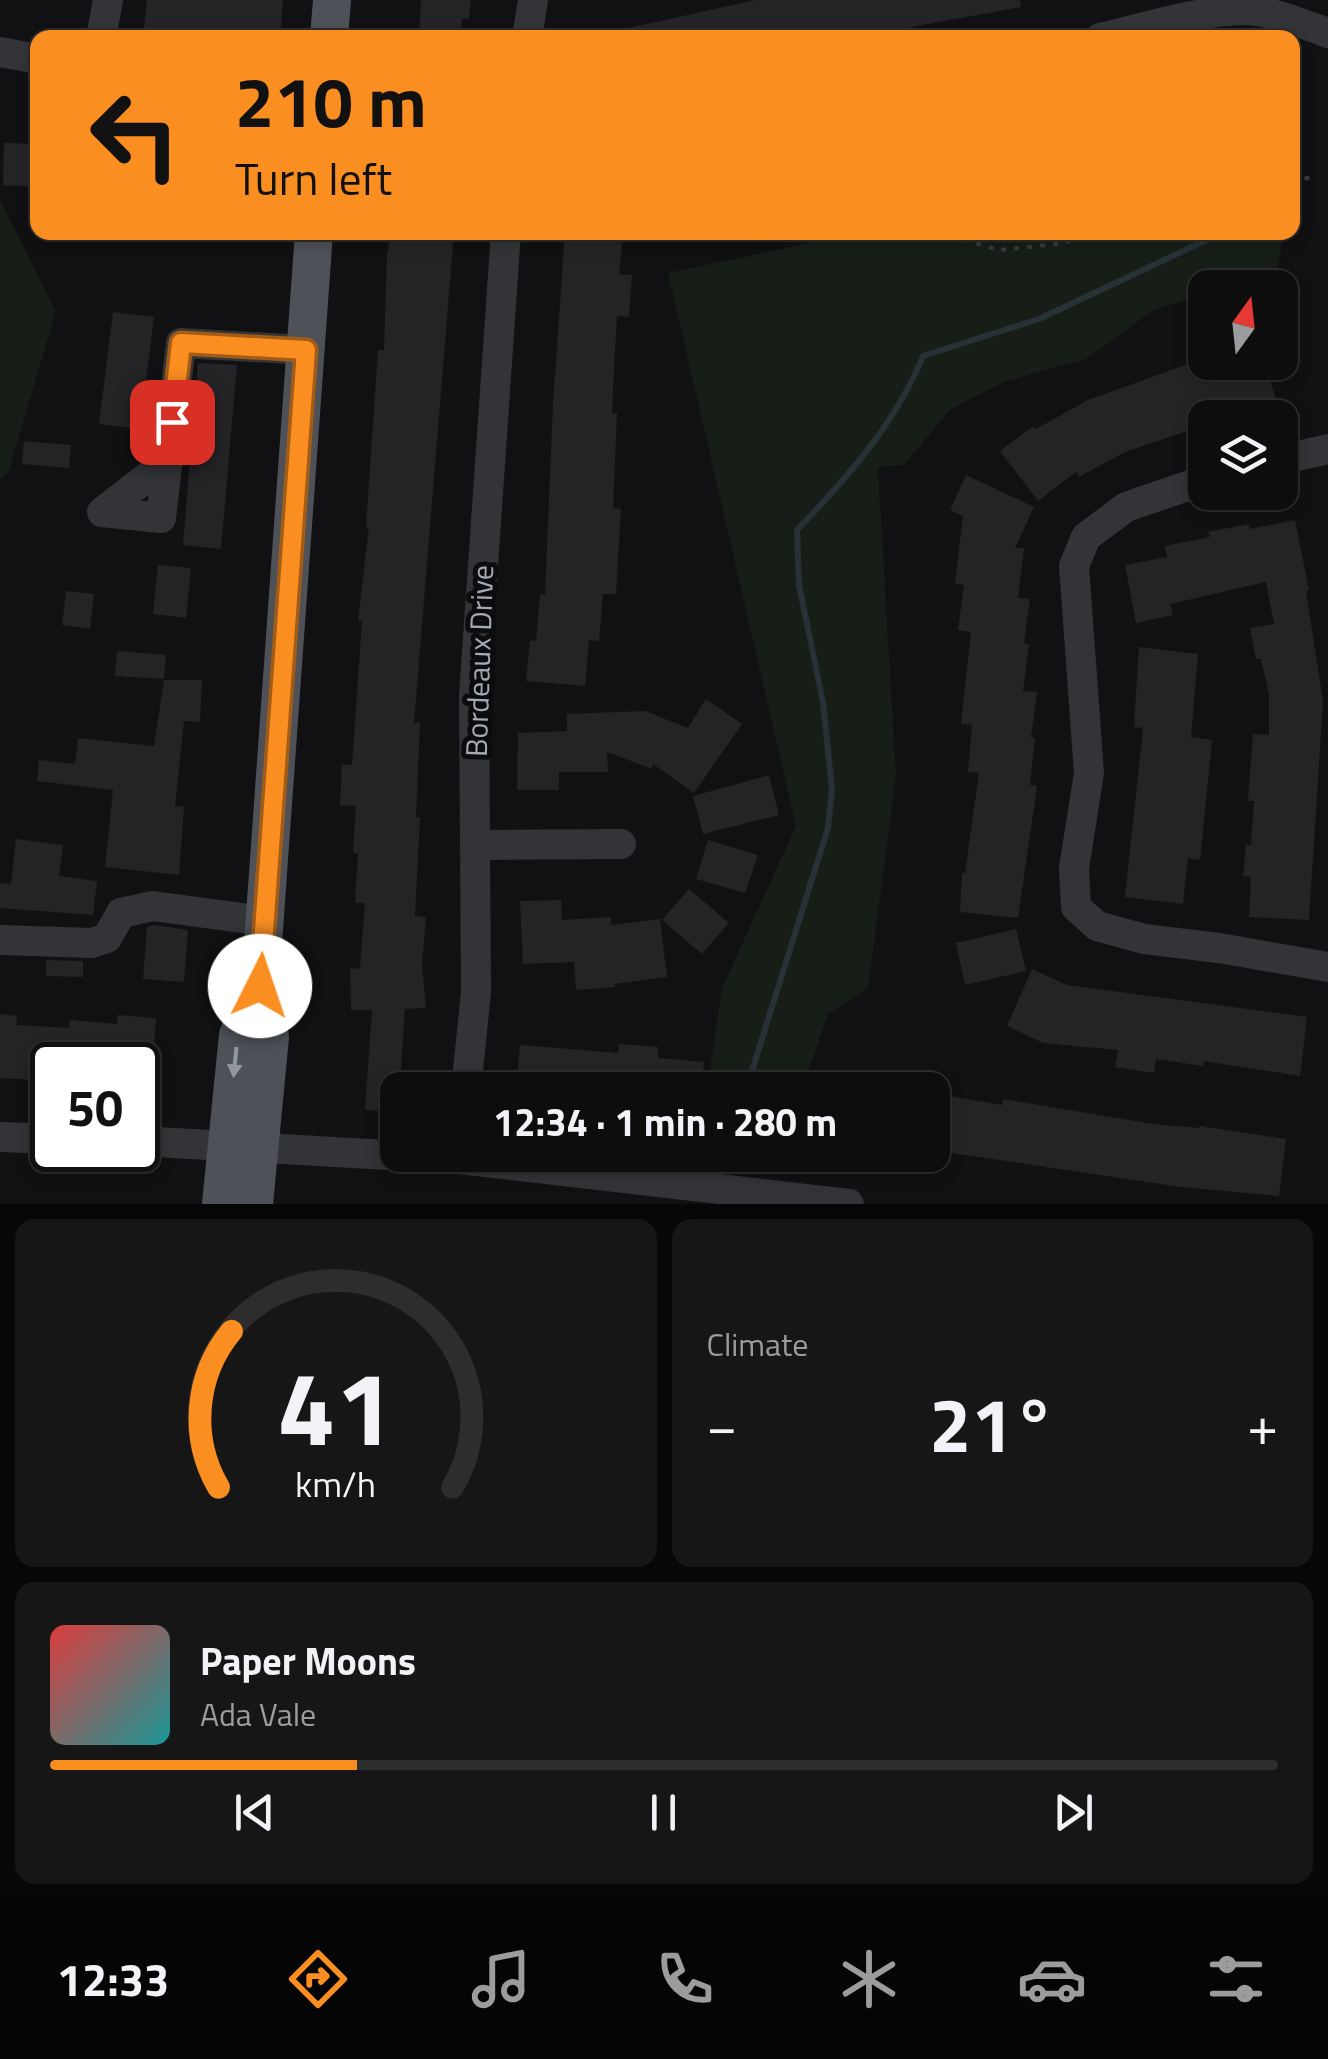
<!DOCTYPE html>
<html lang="en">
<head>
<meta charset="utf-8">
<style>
  body { margin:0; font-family:"Titillium Web",sans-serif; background:#161617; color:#f1f3f6; height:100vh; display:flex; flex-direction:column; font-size:38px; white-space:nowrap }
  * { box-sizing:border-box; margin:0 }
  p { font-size:32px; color:#9a9c9e }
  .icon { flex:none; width:55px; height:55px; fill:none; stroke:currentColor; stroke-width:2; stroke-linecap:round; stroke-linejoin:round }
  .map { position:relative; height:1204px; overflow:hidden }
  .drawer { display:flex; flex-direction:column; gap:15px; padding:15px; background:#070708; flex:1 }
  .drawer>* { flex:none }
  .banner { position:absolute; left:30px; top:30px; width:1270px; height:210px; border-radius:20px; box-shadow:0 5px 15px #0003,0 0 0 2px #2d2d2e; background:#fa8e21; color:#111; overflow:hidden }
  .needle { width:65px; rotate:15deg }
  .fabs { position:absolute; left:1188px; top:270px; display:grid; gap:20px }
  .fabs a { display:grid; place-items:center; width:110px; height:110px; border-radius:20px; background:#0d0d0e; box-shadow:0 5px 15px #0003,0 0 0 2px #2d2d2e; font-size:50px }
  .speed { position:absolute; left:30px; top:1042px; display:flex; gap:20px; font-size:50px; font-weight:700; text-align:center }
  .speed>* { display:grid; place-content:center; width:130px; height:130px; border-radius:50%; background:#0d0d0e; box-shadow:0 5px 15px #0003,0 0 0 2px #2d2d2e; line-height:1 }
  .speed .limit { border:5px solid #111; border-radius:15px; background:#fff; color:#111 }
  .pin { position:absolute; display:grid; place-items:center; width:85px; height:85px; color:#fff; margin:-42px; border-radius:20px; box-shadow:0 5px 15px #0006 }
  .me { position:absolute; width:110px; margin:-55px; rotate:4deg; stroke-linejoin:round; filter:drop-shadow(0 0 8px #0008) }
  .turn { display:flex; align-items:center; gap:35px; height:210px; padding:0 40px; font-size:45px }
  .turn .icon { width:130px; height:130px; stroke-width:2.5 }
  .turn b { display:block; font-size:70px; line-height:85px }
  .big { font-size:75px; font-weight:700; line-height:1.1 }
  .drawer .card { flex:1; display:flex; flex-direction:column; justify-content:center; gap:15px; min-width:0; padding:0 35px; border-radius:20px; background:#161617 }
  .drawer .dial { align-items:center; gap:0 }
  .dial svg { height:260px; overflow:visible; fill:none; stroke:#2d2d2e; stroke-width:7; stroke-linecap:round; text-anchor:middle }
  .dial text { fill:#f1f3f6; stroke:none }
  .song { display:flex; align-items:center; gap:30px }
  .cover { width:120px; height:120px; border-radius:15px; background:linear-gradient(135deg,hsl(0 70% 55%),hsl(180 70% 35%)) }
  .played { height:10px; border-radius:5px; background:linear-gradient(90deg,#fa8e21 25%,#2d2d2e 25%) }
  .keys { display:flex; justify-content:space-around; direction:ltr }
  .heat { display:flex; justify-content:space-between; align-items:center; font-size:55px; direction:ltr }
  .drawer .tiles { flex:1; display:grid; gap:15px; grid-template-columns:1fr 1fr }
  .card:last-child { grid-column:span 2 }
  .trip { position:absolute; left:380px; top:1072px; width:570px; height:100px; border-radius:20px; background:#0d0d0e; box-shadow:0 5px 15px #0003,0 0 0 2px #2d2d2e; font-weight:700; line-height:100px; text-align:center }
  .menu { display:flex; height:160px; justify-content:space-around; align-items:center; background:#050506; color:#9a9c9e }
  .menu .icon { width:70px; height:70px }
  .menu .on { color:#fa8e21 }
  .menu b { font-size:45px; color:#f1f3f6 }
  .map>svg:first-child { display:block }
  .green { fill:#171e17 }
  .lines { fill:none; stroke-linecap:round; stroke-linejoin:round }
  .stream { stroke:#273237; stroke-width:6 }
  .building { fill:#242427 }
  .path { stroke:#383b3f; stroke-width:4; stroke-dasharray:5 8; stroke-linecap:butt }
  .minor { stroke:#323438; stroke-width:30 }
  .major { stroke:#4e5157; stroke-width:38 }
  .oneway { fill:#9198a1 }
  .route-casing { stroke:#a25c15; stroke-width:25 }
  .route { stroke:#fa8e21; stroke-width:18 }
  .labels { text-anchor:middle; stroke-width:10; stroke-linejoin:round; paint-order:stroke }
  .street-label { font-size:30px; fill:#a2aab4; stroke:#0c0c0e }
</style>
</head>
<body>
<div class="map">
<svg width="1328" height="1204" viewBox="0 0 1328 1204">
  <rect width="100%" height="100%" fill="#111113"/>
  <path class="green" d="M 0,201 L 56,311 L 8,473 L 0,480 Z
    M 823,232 L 1284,233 L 1278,267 L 1220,287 L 1205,288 L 1205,293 L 1152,311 L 1086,359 L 1006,381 L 950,410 L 904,465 L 878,467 L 896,776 L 868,988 L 828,1014 L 802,1090 L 707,1090 L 722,988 L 796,826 L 668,273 L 805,244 Z"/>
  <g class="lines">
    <path class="stream" d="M 1292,220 L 1295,219
      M 746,1090 L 828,828 L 832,790 L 823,702 L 799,585 L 797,530 C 847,478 896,423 923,356 L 1039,319 L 1217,235 L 1230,232"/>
  </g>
  <path class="building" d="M 147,0 L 283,0 L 280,38 L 143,38 Z
    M 421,0 L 471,0 L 469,19 L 462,18 L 460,38 L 419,38 Z
    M 755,0 L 1020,0 L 1021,7 L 901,29 L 902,34 L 884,38 L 621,38 L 620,30 Z
    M 4,143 L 38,144 L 38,187 L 3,185 Z
    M 391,232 L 454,232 L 414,723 L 420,723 L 416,817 L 420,817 L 415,916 L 426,917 L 422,965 L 426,1008 L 405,1009 L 398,1112 L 365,1110 L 372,1010 L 351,1010 L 350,969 L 360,968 L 365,903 L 355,903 L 358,854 L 353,853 L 356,806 L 340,805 L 342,764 L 352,765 L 362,621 L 358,621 L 369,527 L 366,527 L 378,350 L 384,350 L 387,256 Z
    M 565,232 L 623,232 L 619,274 L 632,275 L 629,317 L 617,316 L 614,368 L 612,413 L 617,413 L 613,508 L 621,509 L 616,594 L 603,594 L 599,641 L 589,640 L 585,686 L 526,681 L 530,640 L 536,641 L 540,594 L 545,595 L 553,404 Z
    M 113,312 L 154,317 L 140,429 L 99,424 Z
    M 1205,358 L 1205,362 L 1264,362 L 1276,399 L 1220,418 L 1205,418 L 1202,426 L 1125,452 L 1079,477 L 1076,472 L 1038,501 L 1000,451 L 1033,426 L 1036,429 L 1088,400 Z
    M 198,363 L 237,365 L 221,549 L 183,545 Z
    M 24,441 L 71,445 L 69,468 L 22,464 Z
    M 966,475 L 1034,507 L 1015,548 L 1024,548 L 1018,598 L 1030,599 L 1024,643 L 1029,644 L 1023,691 L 1037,692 L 1031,737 L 1035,738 L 1030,785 L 1037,786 L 1018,918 L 960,912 L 962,873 L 965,873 L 979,773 L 968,772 L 972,725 L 961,724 L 971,632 L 958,630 L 964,585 L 955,584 L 963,516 L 950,510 Z
    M 1295,520 L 1309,590 L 1306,591 L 1323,701 L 1309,920 L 1249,917 L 1251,877 L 1243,876 L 1246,845 L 1251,845 L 1254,801 L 1248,801 L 1253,734 L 1269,735 L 1269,694 L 1261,659 L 1256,659 L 1250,628 L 1274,624 L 1266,582 L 1170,604 L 1173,615 L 1136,623 L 1125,565 L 1167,557 L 1165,546 L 1210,537 L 1208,532 L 1249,524 L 1250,529 Z
    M 158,565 L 191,568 L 186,618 L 153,614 Z
    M 66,591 L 94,594 L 90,629 L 62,625 Z
    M 1139,647 L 1198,654 L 1191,737 L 1212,740 L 1200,860 L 1188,858 L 1183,904 L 1125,897 L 1143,728 L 1134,727 Z
    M 117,651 L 166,655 L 164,679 L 115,676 Z
    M 164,680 L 202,680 L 200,722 L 184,721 L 175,806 L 184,807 L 179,875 L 105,867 L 113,790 L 37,781 L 39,760 L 75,764 L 78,738 L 154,746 Z
    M 706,699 L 742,724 L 694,793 L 653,764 L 652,769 L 607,752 L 608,772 L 559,772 L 559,790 L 517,790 L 518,733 L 567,731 L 567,714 L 645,711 L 688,728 Z
    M 769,775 L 779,815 L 703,834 L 693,796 Z
    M 16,839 L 63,845 L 59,876 L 97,881 L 93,915 L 0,908 L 0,883 L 11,884 Z
    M 708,840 L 758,855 L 745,893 L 696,879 Z
    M 689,889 L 729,923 L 702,954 L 662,920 Z
    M 561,900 L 562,920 L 611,917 L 611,925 L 660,919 L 667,977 L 615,984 L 615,987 L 576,990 L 574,962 L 523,964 L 520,901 Z
    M 154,925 L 188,930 L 184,982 L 143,979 L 147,927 Z
    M 1016,929 L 1026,971 L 965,985 L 956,943 Z
    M 46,960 L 83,961 L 83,977 L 46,976 Z
    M 1032,969 L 1067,985 L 1307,1017 L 1300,1076 L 1204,1061 L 1203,1066 L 1156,1059 L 1154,1073 L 1115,1067 L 1118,1050 L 1043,1043 L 1007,1026 Z
    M 0,1014 L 17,1016 L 16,1025 L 69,1028 L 70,1020 L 117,1024 L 118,1015 L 156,1018 L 150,1101 L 138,1101 L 138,1065 L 52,1065 L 52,1081 L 0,1078 Z
    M 619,1044 L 658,1047 L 658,1058 L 704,1062 L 702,1090 L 516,1090 L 520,1045 L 618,1053 Z
    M 932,1081 L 950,1083 L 949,1096 L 1002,1105 L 1003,1099 L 1153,1124 L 1199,1128 L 1200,1126 L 1286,1139 L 1279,1196 L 1181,1187 L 932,1150 Z"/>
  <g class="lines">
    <path class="path" d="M 1292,182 L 1315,176
      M 939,232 L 998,250 L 1059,244 L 1102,232"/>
    <path class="minor" d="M 101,38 L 108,0
      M 527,38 L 533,0
      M 1100,38 C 1144,28 1200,10 1245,10 C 1273,11 1302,24 1328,33
      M 0,52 L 38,59
      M 1280,460 L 1328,449
      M 168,461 L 102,512 L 161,518 L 181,343 L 306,350
      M 1205,480 L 1126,507 L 1086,537 L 1074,566 L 1089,773 L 1074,868 L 1076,907 L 1097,926 L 1144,939 L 1219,948 L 1328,967
      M 477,845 L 621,844
      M 0,940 L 92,943 L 107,938 L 121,913 L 153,906 L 265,921
      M 466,1090 L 476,992 L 474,696 L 506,232
      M 0,1137 L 52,1139
      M 138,1141 L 459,1159 L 849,1204"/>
    <path class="major" d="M 329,38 L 332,0
      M 221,1204 L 238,1035 L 260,985
      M 254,1204 L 270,1037 L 260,985 L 314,232"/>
  </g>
  <defs><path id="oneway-solid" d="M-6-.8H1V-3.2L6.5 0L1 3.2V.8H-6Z" transform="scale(2.5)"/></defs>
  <use class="oneway" href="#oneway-solid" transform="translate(235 1062) rotate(96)"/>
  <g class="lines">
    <defs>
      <path id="route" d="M 172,422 L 181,343 L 306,350 L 260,986"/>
    </defs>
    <use href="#route" class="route-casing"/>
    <use href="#route" class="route"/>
  </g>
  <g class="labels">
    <g class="street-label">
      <text transform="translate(480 661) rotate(-88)" y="10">Bordeaux Drive</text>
    </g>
  </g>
</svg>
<div class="fabs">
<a><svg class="needle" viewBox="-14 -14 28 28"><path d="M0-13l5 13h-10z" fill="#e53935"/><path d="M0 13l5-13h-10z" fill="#9a9c9e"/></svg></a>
<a><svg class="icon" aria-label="layers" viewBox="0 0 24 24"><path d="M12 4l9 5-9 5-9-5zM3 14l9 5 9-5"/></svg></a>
</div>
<div class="speed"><div class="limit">50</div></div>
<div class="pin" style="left:172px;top:422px;background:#d93025"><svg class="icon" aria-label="arrive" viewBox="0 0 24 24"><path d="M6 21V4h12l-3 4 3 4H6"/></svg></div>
<svg class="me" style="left:260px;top:986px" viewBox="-20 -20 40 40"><circle r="19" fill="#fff"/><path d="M0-13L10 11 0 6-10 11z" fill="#fa8e21"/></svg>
<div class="trip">12:34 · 1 min · 280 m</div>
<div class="banner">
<div class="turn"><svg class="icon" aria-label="left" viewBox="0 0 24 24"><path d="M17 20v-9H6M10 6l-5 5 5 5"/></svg><div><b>210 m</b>Turn left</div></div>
</div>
</div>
<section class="drawer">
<div class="tiles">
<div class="card dial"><svg viewBox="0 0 100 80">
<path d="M14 69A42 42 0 1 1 86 69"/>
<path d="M14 69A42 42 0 0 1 18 21" stroke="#fa8e21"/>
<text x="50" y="56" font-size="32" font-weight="700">41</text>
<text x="50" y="72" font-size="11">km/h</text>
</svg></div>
<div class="card"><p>Climate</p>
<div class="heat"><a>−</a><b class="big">21°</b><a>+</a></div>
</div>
<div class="card">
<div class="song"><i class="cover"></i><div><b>Paper Moons</b><p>Ada Vale</p></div></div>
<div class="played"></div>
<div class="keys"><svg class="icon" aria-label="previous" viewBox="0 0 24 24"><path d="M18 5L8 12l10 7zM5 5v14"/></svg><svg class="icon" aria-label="pause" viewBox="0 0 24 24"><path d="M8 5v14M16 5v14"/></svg><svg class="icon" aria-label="next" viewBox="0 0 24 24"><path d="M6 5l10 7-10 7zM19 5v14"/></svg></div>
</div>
</div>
</section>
<nav class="menu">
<b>12:33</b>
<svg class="icon on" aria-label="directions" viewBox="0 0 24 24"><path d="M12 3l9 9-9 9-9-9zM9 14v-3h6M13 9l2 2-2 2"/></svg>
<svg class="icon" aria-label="music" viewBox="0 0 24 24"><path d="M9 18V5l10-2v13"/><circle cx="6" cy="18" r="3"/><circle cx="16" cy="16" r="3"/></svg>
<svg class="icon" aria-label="phone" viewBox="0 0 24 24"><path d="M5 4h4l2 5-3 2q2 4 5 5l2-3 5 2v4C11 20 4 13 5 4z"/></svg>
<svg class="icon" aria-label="climate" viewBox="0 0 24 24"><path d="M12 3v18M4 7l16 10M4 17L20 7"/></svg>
<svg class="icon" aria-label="car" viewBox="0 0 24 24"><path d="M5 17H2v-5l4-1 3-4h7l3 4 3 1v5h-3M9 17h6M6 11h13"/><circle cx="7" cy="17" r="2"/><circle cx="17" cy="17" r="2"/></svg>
<svg class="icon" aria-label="filters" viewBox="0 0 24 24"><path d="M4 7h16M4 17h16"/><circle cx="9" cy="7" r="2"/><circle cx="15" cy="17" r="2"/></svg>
</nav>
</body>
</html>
